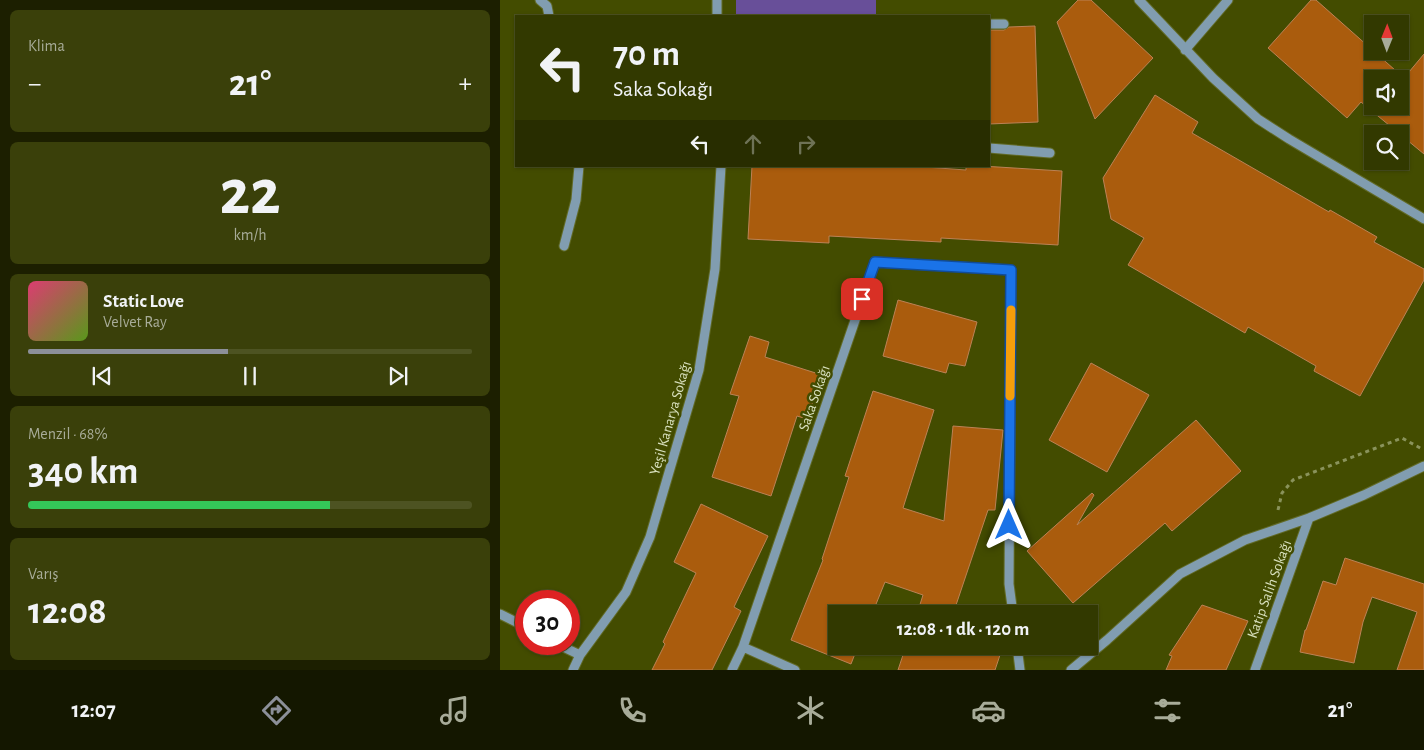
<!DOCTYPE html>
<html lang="tr">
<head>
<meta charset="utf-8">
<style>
  body { margin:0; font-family:"Alegreya Sans",sans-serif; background:#3a400a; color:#f1f3f6; height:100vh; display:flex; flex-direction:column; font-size:19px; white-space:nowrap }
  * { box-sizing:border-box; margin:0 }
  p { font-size:16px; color:#a8ac99 }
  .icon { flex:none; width:28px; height:28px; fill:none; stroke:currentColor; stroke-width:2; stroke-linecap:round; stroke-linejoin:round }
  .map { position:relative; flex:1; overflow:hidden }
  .side { display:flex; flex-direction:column; gap:10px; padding:10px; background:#1c1f00; width:500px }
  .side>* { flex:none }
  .top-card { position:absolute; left:15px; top:15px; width:475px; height:152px; border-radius:0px; box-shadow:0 1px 4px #0004,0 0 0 1px #4d5322; background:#323900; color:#f1f3f6; overflow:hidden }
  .needle { width:32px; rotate:1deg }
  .tools { position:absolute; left:864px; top:15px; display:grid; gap:10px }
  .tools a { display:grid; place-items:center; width:45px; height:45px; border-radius:0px; background:#323900; box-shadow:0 1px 4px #0004,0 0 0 1px #4d5322; font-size:25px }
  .speed { position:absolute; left:15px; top:590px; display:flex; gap:10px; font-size:25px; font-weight:700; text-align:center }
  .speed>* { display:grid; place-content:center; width:65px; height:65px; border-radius:50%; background:#323900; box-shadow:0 1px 4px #0004,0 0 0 1px #4d5322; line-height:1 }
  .speed .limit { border:8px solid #d22; background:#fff; color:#111 }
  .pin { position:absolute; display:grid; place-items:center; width:42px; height:42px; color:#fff; margin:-21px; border-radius:10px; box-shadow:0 2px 8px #0006 }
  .me { position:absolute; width:55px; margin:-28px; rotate:0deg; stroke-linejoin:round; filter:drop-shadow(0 0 4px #0008) }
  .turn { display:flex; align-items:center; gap:18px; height:105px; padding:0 15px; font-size:22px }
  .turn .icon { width:65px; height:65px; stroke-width:2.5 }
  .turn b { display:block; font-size:35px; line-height:42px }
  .lanes { display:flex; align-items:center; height:48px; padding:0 15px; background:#0003; justify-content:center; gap:25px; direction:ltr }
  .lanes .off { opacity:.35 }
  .big { font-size:38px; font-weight:700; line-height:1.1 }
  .side .tile { flex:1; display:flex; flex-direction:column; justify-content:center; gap:8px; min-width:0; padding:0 18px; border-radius:8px; background:#3a400a }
  .side .dial { align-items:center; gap:0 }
  .dial b { font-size:65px; line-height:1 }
  .song { display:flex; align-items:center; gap:15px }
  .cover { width:60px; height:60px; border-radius:8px; background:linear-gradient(135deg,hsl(340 70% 55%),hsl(90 70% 35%)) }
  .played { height:5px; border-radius:2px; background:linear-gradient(90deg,#8c9099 45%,#4d5322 45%) }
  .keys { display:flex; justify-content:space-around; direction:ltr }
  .heat { display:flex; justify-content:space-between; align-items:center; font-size:28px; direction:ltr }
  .charge { height:8px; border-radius:4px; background:linear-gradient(90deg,#34c759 68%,#4d5322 0) }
  .trip { position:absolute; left:328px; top:605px; width:270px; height:50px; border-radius:0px; background:#323900; box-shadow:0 1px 4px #0004,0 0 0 1px #4d5322; font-weight:700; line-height:50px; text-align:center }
  .tabs { display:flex; height:80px; justify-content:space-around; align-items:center; background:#141700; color:#a8ac99 }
  .tabs .icon { width:35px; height:35px }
  .tabs .selected { color:#8c9099 }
  .tabs b { font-size:22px; color:#f1f3f6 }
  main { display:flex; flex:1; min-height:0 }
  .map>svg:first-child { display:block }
  .green { fill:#684f99 }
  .building { fill:#aa5c0d; stroke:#bc8256; fill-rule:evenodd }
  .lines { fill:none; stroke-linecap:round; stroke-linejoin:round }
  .minor-casing { stroke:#616a26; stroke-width:11 }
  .path { stroke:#8a935b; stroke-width:3; stroke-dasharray:4 4; stroke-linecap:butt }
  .minor { stroke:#819db0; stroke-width:9 }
  .route-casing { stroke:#114b97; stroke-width:12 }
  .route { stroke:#1a73e8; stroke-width:9 }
  .slow { stroke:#f59e0b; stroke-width:9 }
  .labels { text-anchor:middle; stroke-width:5; stroke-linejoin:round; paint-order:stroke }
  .street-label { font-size:15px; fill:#d9e1be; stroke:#434c00 }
</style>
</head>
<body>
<main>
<section class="side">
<div class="tile"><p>Klima</p>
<div class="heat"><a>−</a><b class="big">21°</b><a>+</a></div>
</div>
<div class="tile dial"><b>22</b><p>km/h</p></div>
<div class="tile">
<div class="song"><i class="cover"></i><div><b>Static Love</b><p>Velvet Ray</p></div></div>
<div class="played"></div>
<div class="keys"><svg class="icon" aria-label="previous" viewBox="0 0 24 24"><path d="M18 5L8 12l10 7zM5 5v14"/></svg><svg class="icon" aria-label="pause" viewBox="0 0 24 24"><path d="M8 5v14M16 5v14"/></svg><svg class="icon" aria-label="next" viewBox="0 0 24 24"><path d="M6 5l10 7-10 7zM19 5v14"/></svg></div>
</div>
<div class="tile"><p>Menzil · 68%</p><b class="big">340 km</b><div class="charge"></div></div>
<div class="tile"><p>Varış</p><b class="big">12:08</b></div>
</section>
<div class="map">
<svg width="924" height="670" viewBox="0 0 924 670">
  <rect width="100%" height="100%" fill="#434c00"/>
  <path class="green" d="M 236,0 L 376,0 L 376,16 L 236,16 Z"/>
  <path class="building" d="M 578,0 L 591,0 L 653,58 L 595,119 L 557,22 Z
    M 811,0 L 816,0 L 904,78 L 924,54 L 924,154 L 861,102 L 847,118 L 768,48 ZM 872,79 L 900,79 L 900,106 L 872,106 Z
    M 535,26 L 538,122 L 489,124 L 489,30 L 504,30 L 509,27 Z
    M 655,95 L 698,122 L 692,133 L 829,212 L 830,210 L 877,237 L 874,242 L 924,269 L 924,280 L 860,396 L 814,371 L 816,366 L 748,327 L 745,333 L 628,265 L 644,238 L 611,219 L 603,178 Z
    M 252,166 L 411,166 L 466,170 L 466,166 L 482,166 L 562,171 L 558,245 L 441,238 L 441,242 L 329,236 L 329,243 L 248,239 Z
    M 398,300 L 477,322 L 465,366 L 449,363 L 446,373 L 383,356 Z
    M 250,336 L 269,342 L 265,357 L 322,375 L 307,419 L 297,416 L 271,496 L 212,477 L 239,396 L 230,394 Z
    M 591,363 L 649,395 L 607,472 L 549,440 Z
    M 373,391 L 434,410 L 403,508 L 444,521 L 453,426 L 503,430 L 495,510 L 488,510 L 453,614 L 417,614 L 423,595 L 385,582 L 372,614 L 336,614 L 336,646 L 358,646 L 351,664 L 291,640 L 323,560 L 322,559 L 349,477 L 345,476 Z
    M 696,420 L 741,471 L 672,531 L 665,523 L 573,603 L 527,551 L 592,493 L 594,495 L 577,525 Z
    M 201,504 L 268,536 L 234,607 L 241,611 L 212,670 L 152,670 L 165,644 L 163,642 L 196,573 L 174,562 Z
    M 845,558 L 924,584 L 924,670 L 897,670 L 917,612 L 872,597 L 863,622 L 854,663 L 800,652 L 805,630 L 806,630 L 823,581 L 836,585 Z
    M 702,605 L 748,621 L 726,670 L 666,670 L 672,656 L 669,655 Z
    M 406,646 L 503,646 L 495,670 L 398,670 Z"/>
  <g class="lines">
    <defs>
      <path id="minor" d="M 40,0 L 47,6 L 49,16
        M 217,0 L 217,16
        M 639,0 L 713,78 L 758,119 L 789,139 L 924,219
        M 489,24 L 504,24
        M 685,50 L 728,0
        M 489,148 L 550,153
        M 64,246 L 76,200 L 79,166
        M 0,614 L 26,627
        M 57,644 L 80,655
        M 517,646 L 520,670
        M 243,647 L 295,670
        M 73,670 L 80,655 L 126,592 L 150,537 L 199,370 L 215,269 L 221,166
        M 232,670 L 243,647 L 375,262 L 511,270 L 509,584 L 513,614
        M 571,670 L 607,640 L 680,574 L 745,540 L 809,518 L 864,495 L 924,466
        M 755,670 L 809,518"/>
    </defs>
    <use href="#minor" class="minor-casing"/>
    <path class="path" d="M 778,510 L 782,493 L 793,480 L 902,438 L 922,449"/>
    <use href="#minor" class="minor"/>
  </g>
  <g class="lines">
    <defs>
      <path id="route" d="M 362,299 L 375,262 L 511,270 L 509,525"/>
    </defs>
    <use href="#route" class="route-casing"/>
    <use href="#route" class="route"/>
    <path class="slow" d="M 510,396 L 511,310"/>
  </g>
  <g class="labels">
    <g class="street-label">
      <text transform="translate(314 398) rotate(-71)" y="5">Saka Sokağı</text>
      <text transform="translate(170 418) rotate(-74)" y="5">Yeşil Kanarya Sokağı</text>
      <text transform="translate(769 589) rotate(-70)" y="5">Katip Salih Sokağı</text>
    </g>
  </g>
</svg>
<div class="tools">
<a><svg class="needle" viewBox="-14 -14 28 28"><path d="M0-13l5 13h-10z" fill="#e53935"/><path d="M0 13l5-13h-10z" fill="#a8ac99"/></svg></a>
<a><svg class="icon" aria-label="sound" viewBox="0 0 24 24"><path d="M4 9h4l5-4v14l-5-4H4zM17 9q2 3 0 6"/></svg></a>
<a><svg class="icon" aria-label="search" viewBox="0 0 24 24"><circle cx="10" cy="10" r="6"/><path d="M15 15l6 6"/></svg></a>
</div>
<div class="speed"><div class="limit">30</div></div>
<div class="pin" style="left:362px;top:299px;background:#d93025"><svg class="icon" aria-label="arrive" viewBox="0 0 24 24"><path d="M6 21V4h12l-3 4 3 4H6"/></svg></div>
<svg class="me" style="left:509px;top:525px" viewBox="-20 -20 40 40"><path d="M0-17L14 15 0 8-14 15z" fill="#1a73e8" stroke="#fff" stroke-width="4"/></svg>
<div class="trip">12:08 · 1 dk · 120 m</div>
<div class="top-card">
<div class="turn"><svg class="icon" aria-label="left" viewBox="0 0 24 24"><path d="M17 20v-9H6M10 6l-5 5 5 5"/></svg><div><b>70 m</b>Saka Sokağı</div></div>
<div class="lanes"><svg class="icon" aria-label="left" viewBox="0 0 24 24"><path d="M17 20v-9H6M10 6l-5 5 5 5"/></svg><svg class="icon off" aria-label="ahead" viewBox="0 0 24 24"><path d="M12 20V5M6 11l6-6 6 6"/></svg><svg class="icon off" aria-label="right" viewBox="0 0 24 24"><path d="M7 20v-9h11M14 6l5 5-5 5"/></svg></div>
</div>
</div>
</main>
<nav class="tabs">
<b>12:07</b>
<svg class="icon selected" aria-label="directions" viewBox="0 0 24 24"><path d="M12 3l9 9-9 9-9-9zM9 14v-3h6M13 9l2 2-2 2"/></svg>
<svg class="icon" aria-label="music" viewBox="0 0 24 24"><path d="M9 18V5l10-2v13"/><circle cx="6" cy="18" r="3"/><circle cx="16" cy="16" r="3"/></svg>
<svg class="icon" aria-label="phone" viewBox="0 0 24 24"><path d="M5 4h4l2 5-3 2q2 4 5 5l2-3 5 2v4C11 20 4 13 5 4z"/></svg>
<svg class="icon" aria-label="climate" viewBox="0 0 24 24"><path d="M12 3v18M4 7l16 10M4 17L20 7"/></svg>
<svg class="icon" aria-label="car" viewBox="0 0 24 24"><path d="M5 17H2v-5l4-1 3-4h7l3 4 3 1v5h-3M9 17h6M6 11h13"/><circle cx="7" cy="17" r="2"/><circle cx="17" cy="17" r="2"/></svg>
<svg class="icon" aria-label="filters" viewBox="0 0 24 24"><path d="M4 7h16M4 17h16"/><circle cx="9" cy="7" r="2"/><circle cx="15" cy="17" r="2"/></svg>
<b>21°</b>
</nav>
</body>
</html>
